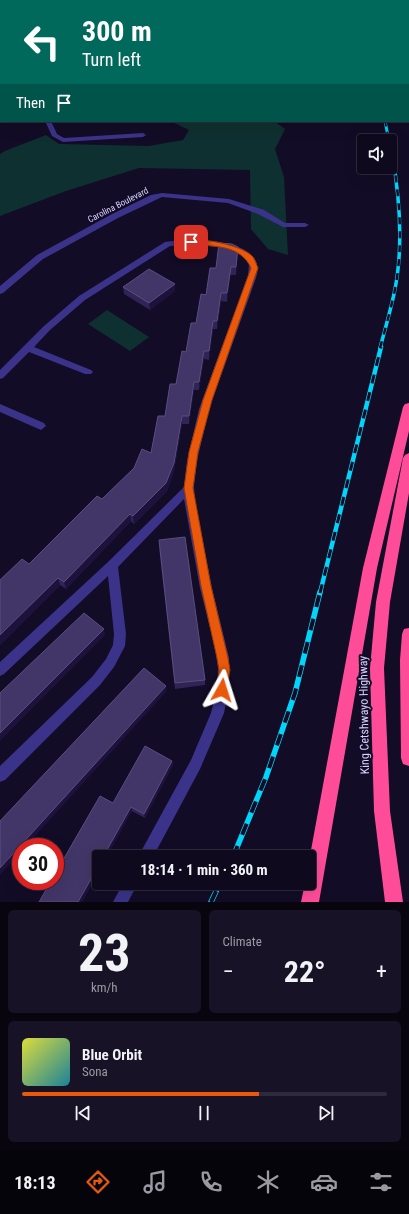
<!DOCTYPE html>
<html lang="en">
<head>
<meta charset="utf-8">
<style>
  body { margin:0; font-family:"Roboto Condensed",sans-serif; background:#171225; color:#f1f3f6; height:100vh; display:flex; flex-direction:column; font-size:15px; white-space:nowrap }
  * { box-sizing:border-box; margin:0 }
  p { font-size:13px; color:#9b9aa3 }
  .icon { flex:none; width:22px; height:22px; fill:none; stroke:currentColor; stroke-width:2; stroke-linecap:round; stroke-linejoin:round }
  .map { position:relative; height:902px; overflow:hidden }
  .panel { display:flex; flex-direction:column; gap:8px; padding:8px; background:#08050f; flex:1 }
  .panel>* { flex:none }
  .top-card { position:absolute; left:0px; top:0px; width:409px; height:122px; box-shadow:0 4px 16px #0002,0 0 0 1px #2e2a3b; background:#00695c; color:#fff; overflow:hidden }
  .buttons { position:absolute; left:357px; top:134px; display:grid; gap:8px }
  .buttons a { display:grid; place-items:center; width:40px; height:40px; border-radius:4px; background:#0e091c; box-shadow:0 4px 16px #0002,0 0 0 1px #2e2a3b; font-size:20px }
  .speed { position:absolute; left:12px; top:838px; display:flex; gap:8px; font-size:20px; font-weight:700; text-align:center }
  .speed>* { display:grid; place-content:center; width:52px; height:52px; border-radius:50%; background:#0e091c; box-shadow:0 4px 16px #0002,0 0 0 1px #2e2a3b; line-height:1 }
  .speed .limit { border:6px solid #d22; background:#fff; color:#111 }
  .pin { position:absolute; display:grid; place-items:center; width:34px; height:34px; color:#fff; margin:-17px; border-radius:8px; box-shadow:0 2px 6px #0006 }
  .me { position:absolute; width:44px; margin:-22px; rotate:6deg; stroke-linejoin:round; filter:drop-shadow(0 0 3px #0008) }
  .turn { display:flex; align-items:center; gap:14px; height:84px; padding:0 16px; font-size:18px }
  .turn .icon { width:52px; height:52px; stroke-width:2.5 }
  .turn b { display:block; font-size:28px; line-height:34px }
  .then { display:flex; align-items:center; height:38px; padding:0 16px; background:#0003; gap:8px; font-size:15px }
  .big { font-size:30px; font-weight:700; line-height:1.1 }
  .panel .widget { flex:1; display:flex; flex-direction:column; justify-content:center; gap:6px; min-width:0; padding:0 14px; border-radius:6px; background:#171225 }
  .panel .dial { align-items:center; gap:0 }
  .dial b { font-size:52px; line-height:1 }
  .song { display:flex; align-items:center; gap:12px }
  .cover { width:48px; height:48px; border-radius:6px; background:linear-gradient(135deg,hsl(60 70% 55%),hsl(190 70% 35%)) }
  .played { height:4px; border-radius:2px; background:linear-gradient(90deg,#ea580c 65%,#2e2a3b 65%) }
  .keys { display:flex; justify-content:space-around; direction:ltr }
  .heat { display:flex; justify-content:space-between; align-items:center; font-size:22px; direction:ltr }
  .panel .tiles { flex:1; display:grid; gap:8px; grid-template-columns:1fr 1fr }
  .widget:last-child { grid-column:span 2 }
  .trip { position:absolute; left:92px; top:850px; width:224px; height:40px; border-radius:4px; background:#0e091c; box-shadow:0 4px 16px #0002,0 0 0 1px #2e2a3b; font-weight:700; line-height:40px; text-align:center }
  .dock { display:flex; height:64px; justify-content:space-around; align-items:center; background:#06040b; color:#9b9aa3 }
  .dock .icon { width:28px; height:28px }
  .dock .active { color:#ea580c }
  .dock b { font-size:18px; color:#f1f3f6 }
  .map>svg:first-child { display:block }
  .green { fill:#0f3030 }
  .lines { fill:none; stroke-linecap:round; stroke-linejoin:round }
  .street { fill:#3a3389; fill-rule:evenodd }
  .highway { fill:#ff4c99; fill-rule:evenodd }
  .rail-far3-casing { stroke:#00d6fc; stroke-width:3 }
  .rail-far2-casing { stroke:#00d6fc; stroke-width:3.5 }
  .rail-far1-casing { stroke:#00d6fc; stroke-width:4.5 }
  .rail-casing { stroke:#00d6fc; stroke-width:5.5 }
  .rail-far3 { stroke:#120c26; stroke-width:2; stroke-dasharray:5.5; stroke-linecap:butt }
  .rail-far2 { stroke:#120c26; stroke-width:2.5; stroke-dasharray:7; stroke-linecap:butt }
  .rail-far1 { stroke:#120c26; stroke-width:3; stroke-dasharray:9; stroke-linecap:butt }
  .rail { stroke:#120c26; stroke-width:4; stroke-dasharray:12; stroke-linecap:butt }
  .wall { fill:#302356 }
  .shaded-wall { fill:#1c123b }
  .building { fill:#423668; stroke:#594e80 }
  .route { fill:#ea580c; stroke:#983908 }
  .labels { text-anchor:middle; stroke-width:4; stroke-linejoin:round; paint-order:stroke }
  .far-street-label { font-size:9px; fill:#d8d1ff; stroke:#120c26 }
  .near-street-label { font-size:12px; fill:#d8d1ff; stroke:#120c26 }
</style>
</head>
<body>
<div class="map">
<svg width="409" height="902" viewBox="0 0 409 902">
  <rect width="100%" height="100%" fill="#120c26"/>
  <path class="green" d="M 170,121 L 274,121 L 285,129 L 275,149 L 284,177 L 288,255 L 268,249 L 251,229 L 250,170 L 139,168 L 66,191 L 0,216 L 0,154 L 5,151 L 46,135 L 59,144 L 149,146 L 183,140 L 189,130 Z
    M 107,310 L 149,337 L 130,351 L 88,324 Z"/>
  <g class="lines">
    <path class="street" d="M 3,0 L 10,0 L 11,1 L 4,1 Z
      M 179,0 L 185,0 L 178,1 Z
      M 0,46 L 1,46 L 1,50 L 0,50 Z
      M 0,98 L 1,98 L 0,103 Z
      M 45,121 L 51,121 L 57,134 L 64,138 L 143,133 L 146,135 L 143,137 L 63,142 L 52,136 Z
      M 162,193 L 229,199 L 264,210 L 285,223 L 305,223 L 309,225 L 305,227 L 283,227 L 258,214 L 228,203 L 162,197 L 118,218 L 43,259 L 3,293 L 0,294 L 0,286 L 37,255 L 112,214 L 151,195 Z
      M 188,239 C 210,240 268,243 256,278 L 209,409 L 197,461 L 194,486 L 195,501 L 212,588 L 229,658 L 229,689 L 224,713 L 200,769 L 153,857 L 138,857 L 191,760 L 211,713 L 217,689 L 218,668 L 215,648 L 200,588 L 184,499 L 118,567 L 126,634 L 125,646 L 114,667 L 100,685 L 5,780 L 0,782 L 0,766 L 92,677 L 106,659 L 113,645 L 114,634 L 108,576 L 4,674 L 0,676 L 0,662 L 108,562 L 184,487 L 187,461 L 199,409 L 248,276 L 249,263 L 245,257 L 225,248 L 200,245 L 170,246 L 85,300 L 50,330 L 34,347 L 91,370 L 93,372 L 91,374 L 85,374 L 29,352 L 3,378 L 0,379 L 0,370 L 44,326 L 79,296 L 165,242 Z
      M 0,404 L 44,423 L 46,426 L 41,430 L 0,412 Z
      M 123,883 L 138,883 L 128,902 L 113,902 Z"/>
    <path class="highway" d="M 392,0 L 398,0 L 398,1 L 392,1 Z
      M 408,86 L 409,86 L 409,94 L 408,94 Z
      M 409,403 L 409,431 L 377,568 L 319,902 L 301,902 L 305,883 L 309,883 L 309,861 L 363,568 L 403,407 L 405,404 Z
      M 409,453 L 409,493 L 390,602 L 384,668 L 390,811 L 403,902 L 385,902 L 374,811 L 370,668 L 376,602 L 403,458 L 405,455 Z
      M 409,628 L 409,766 L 403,764 L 401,758 L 400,660 L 402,634 L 404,629 Z"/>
    <defs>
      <path id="rail-far3" d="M 385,121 L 389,141
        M 390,144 L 392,154"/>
      <path id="rail-far2" d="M 380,348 C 385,330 390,312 394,294 C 404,248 400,199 392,153"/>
      <path id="rail-far1" d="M 320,593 L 381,347"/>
      <path id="rail" d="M 233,857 L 266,777 L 295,693 L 320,592
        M 211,902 L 220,883"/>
    </defs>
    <use href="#rail-far3" class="rail-far3-casing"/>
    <use href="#rail-far2" class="rail-far2-casing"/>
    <use href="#rail-far1" class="rail-far1-casing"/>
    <use href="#rail" class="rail-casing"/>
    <use href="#rail-far3" class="rail-far3"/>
    <use href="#rail-far2" class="rail-far2"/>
    <use href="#rail-far1" class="rail-far1"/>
    <use href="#rail" class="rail"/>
  </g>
  <path class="wall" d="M 238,247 L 236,275 L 230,275 L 227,302 L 221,301 L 217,329 L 213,329 L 209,360 L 204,359 L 199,390 L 194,390 L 189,424 L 182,424 L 174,471 L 167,491 L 134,524 L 131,521 L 66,589 L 60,585 L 0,645 L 0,580 L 29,564 L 102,499 L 151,453 L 165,416 L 206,295 L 216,268 Z
    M 123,287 L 175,291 L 150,310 L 124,294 Z
    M 159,547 L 205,680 L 205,685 L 175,689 Z
    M 172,761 L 173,765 L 145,818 L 132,811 L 99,857 L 99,871 L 82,902 L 113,803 Z"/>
  <path class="shaded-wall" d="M 238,247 L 238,256 L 236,275 L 236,267 Z
    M 231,267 L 230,275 L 227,302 L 227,293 Z
    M 175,284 L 175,291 L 150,310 L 149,303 Z
    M 221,293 L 221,301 L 217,329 L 217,321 Z
    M 213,321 L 213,329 L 209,360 L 209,351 Z
    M 204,351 L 204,359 L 199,390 L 199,382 Z
    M 194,382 L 194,390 L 189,424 L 189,416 Z
    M 182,416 L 182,424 L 174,471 L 167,491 L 134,524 L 133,516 Z
    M 130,514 L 131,521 L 66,589 L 64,582 Z
    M 58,578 L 60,585 L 0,645 L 0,635 Z
    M 104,629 L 105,635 L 0,741 L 0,733 Z
    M 166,686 L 167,691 L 25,847 L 21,847 L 21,852 L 0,875 L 0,868 Z
    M 172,761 L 173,765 L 145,818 L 144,814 Z
    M 131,807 L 132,811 L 107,857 L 103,857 Z
    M 99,865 L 99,871 L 82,902 L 78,902 Z"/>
  <path class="building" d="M 219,243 L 232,244 L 238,247 L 236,267 L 231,267 L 227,293 L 221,293 L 217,321 L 213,321 L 209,351 L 204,351 L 199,382 L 194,382 L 189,416 L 182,416 L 174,463 L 166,483 L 133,516 L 130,514 L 64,582 L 58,578 L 0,635 L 0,580 L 22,559 L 29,564 L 97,496 L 102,499 L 134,468 L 142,449 L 151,453 L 158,416 L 165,416 L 170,384 L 176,384 L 182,351 L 186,352 L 191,323 L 196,323 L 201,294 L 206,295 L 210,268 L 216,268 Z
    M 149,269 L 175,284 L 149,303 L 123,287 Z
    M 185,537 L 205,680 L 175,683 L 159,540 Z
    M 84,613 L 104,629 L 0,733 L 0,693 Z
    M 144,668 L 166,686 L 0,868 L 0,821 Z
    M 145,746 L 172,761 L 144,814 L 131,807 L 103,857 L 99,857 L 99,865 L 78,902 L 39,902 L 51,881 L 55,881 L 55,874 L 100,796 L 113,803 Z"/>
  <path class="route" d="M 188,240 C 203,238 240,245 251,255 C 255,258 256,264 258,268 L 212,400 L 198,452 L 193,488 L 211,586 L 228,658 L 230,670 L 226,693 L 222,695 L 218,693 L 217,690 L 219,670 L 217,658 L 201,586 L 184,488 L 189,452 L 203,400 L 251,268 C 240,244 214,247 191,244 L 187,242 Z"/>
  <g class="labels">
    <g class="far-street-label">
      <text transform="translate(118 205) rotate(-27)" y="3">Carolina Boulevard</text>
    </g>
    <g class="near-street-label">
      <text transform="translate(364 715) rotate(-91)" y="4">King Cetshwayo Highway</text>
    </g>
  </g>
</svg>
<div class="buttons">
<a><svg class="icon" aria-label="sound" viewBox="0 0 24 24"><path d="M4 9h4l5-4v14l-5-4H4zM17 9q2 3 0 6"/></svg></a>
</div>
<div class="speed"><div class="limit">30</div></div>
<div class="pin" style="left:191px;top:242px;background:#d93025"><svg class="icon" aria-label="arrive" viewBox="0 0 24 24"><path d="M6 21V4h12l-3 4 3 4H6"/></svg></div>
<svg class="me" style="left:222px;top:690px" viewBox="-20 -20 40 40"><path d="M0-17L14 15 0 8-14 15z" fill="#ea580c" stroke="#fff" stroke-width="4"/></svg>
<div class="trip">18:14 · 1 min · 360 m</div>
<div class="top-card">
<div class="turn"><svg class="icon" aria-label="left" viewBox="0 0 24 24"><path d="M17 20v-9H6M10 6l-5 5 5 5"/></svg><div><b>300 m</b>Turn left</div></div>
<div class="then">Then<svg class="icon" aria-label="arrive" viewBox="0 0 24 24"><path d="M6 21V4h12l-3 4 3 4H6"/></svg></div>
</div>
</div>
<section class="panel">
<div class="tiles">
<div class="widget dial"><b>23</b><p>km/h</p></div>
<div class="widget"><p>Climate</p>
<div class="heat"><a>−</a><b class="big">22°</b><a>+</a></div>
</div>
<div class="widget">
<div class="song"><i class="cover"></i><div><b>Blue Orbit</b><p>Sona</p></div></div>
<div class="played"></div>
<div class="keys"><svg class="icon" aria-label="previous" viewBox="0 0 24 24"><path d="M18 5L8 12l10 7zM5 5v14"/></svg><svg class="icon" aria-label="pause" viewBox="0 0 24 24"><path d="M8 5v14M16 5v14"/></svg><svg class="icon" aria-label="next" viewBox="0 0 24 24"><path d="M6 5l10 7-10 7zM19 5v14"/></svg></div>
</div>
</div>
</section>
<nav class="dock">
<b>18:13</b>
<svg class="icon active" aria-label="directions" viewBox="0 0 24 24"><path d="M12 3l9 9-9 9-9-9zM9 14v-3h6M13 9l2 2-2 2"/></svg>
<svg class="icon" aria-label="music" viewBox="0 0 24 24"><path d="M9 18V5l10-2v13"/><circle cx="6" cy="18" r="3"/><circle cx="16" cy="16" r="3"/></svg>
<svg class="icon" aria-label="phone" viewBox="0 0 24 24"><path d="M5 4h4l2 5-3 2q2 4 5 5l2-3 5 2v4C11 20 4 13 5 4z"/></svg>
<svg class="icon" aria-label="climate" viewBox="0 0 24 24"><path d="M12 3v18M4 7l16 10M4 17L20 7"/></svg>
<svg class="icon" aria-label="car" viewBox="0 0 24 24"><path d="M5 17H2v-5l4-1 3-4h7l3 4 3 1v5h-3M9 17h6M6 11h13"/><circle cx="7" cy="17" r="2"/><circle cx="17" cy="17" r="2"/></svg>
<svg class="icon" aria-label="filters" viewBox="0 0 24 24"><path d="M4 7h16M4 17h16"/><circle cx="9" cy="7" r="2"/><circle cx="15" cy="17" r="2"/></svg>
</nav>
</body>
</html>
